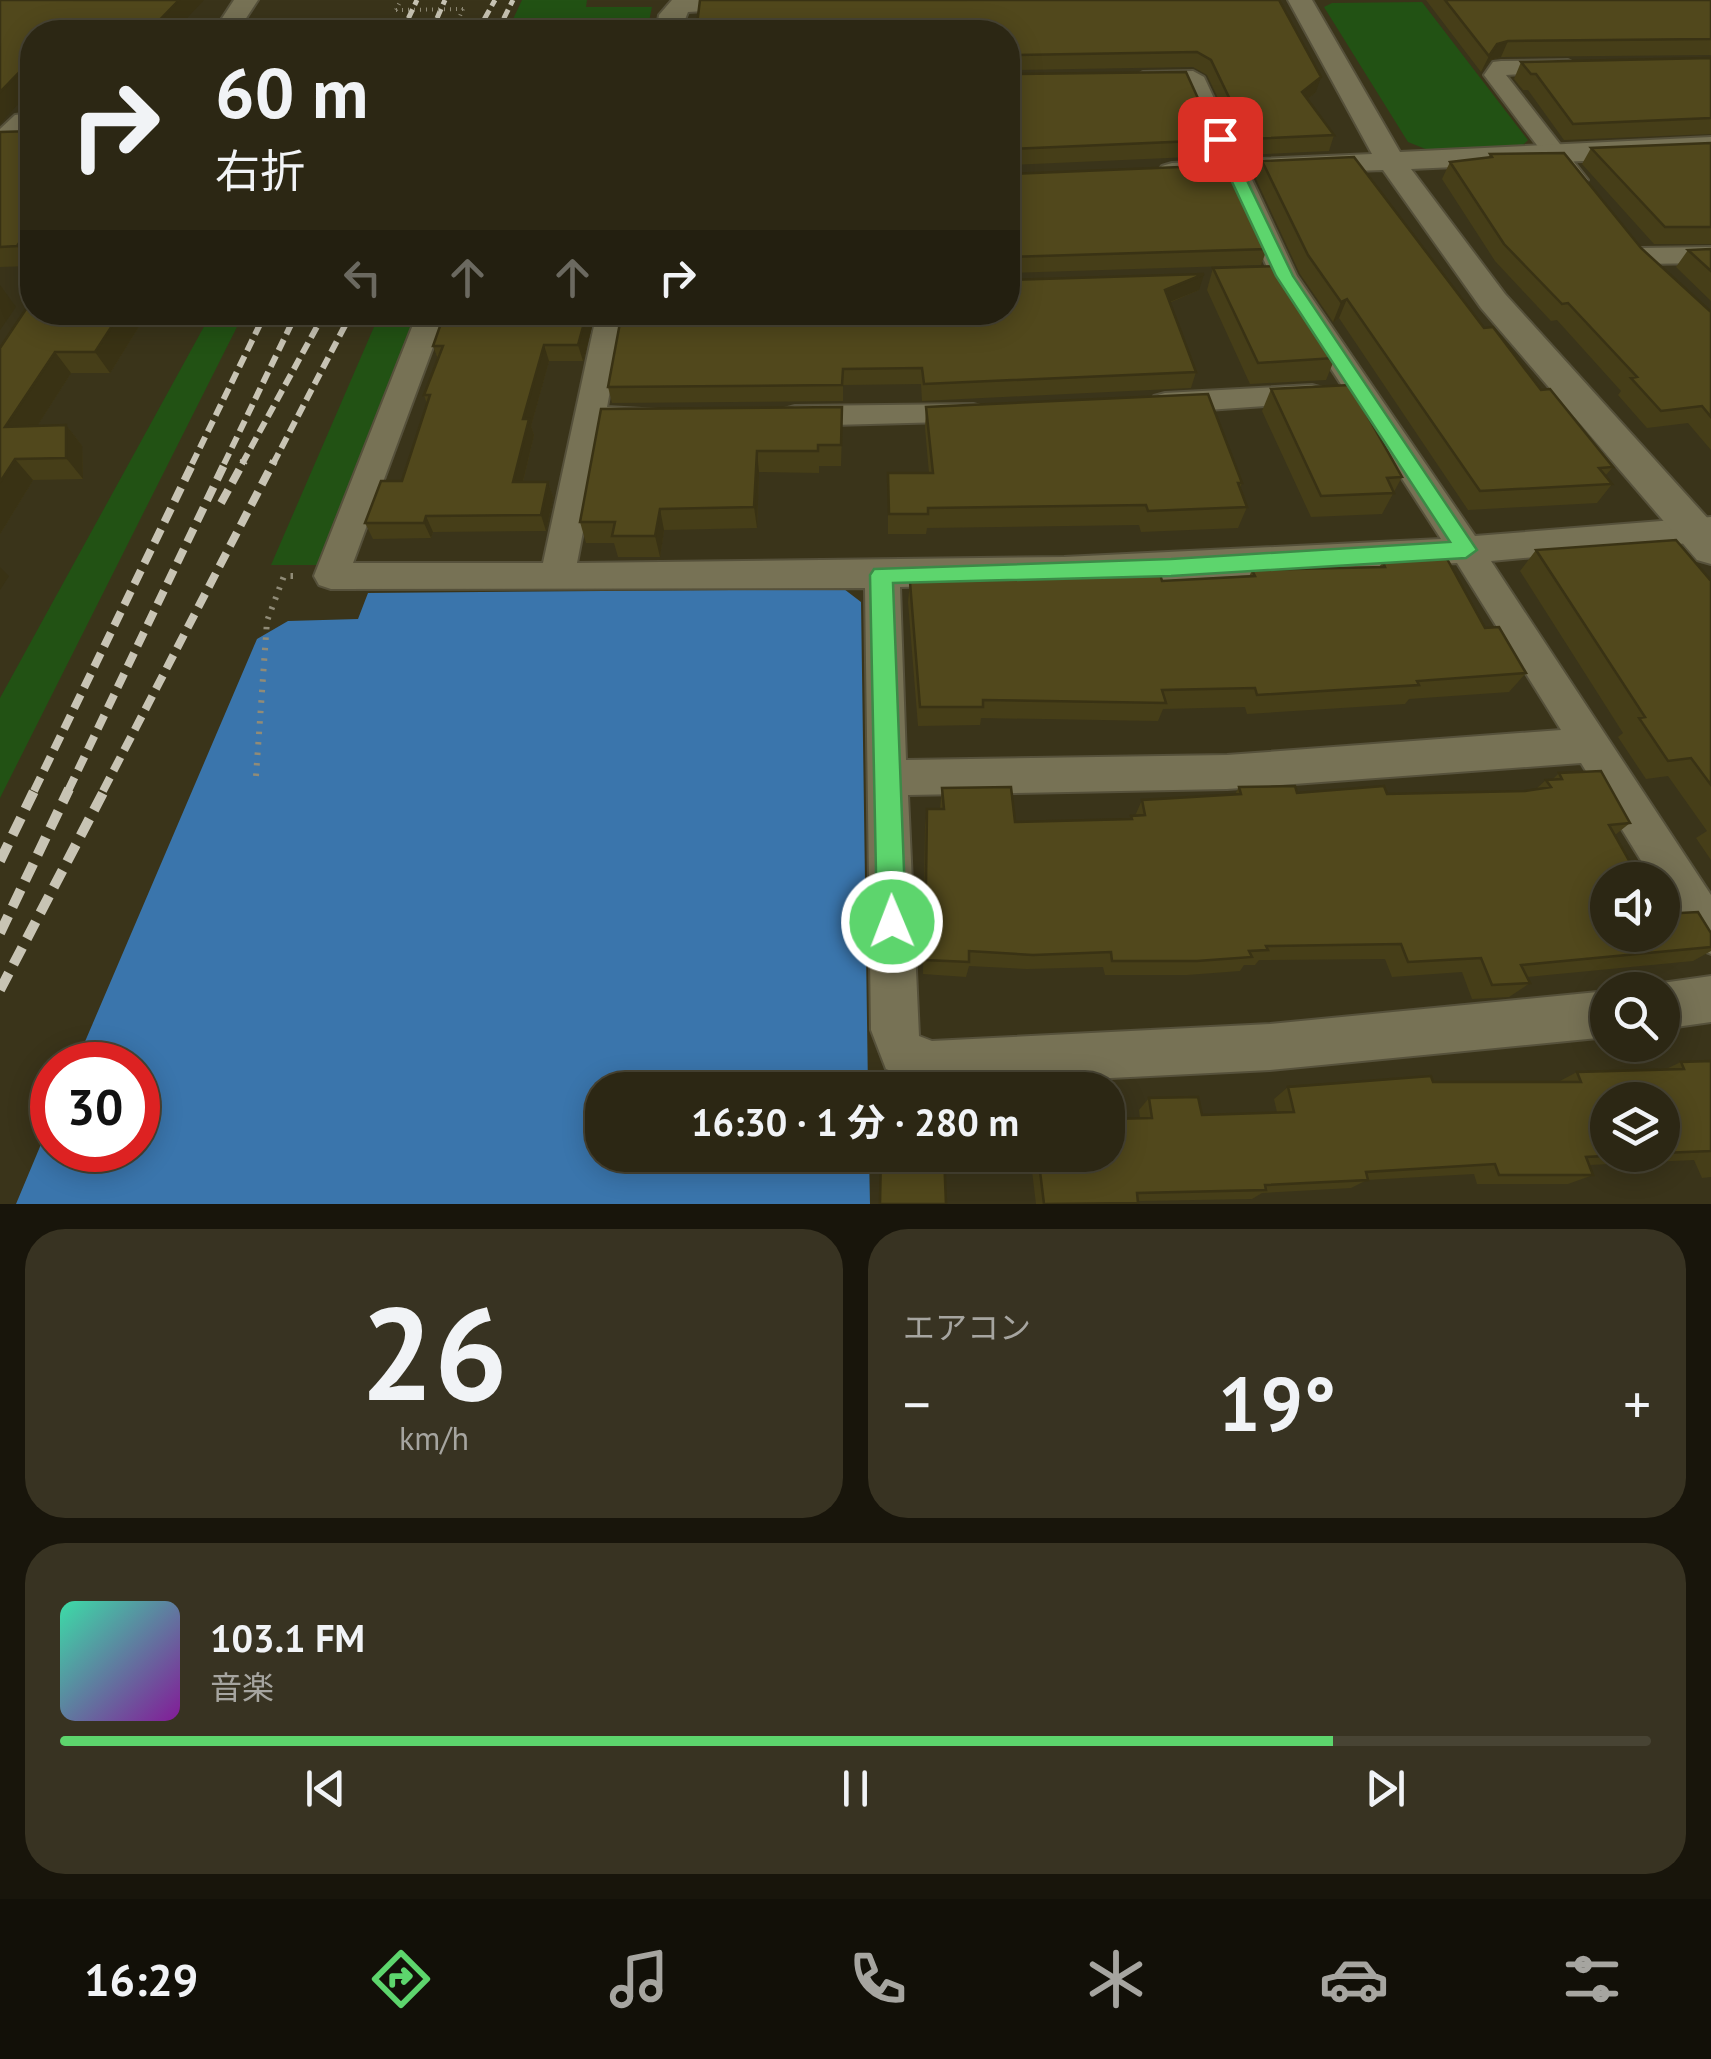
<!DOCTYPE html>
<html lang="ja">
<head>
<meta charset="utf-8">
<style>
  body { margin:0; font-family:"PT Sans","Noto Sans JP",sans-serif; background:#383322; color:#f1f3f6; height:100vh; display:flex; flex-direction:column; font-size:38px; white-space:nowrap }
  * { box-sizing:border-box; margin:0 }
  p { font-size:32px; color:#a6a5a0 }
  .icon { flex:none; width:55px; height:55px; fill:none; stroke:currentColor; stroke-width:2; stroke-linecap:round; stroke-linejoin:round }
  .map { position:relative; height:1204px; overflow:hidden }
  .drawer { display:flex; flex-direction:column; gap:25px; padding:25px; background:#18150b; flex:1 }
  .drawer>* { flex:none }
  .banner { position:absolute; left:20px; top:20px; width:1000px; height:305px; border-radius:40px; box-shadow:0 5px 25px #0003,0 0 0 2px #484434; background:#2c2714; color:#f1f3f6; overflow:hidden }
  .tools { position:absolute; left:1590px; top:862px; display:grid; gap:20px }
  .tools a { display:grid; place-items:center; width:90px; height:90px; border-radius:50%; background:#2c2714; box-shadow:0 5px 25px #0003,0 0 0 2px #484434; font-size:50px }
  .speed { position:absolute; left:30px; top:1042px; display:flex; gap:20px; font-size:50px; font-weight:700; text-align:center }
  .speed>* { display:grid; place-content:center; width:130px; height:130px; border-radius:50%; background:#2c2714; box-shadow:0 5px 25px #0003,0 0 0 2px #484434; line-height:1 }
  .speed .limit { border:15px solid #d22; background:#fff; color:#111 }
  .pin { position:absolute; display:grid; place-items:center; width:85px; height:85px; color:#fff; margin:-42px; border-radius:20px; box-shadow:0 5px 15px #0006 }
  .me { position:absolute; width:110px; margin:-55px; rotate:359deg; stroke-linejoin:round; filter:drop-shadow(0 0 8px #0008) }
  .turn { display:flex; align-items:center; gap:35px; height:210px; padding:0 30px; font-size:45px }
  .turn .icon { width:130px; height:130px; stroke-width:2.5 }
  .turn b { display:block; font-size:70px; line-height:85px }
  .lanes { display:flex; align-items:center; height:95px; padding:0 30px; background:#0003; justify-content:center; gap:50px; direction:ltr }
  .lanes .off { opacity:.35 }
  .big { font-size:75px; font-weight:700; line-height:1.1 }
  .drawer .tile { flex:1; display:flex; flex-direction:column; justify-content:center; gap:15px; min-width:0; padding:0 35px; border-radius:40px; background:#383322 }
  .drawer .dial { align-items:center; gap:0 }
  .dial b { font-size:130px; line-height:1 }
  .song { display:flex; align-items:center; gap:30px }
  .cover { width:120px; height:120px; border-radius:15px; background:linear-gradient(135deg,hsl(160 70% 55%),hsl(290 70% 35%)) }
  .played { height:10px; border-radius:5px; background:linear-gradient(90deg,#5dd56d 80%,#484434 80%) }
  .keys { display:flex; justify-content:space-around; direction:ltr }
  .heat { display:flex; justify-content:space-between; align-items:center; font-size:55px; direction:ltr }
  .drawer .tiles { flex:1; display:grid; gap:25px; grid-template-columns:1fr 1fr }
  .tile:last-child { grid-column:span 2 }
  .trip { position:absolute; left:585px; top:1072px; width:540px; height:100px; border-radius:40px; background:#2c2714; box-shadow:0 5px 25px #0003,0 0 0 2px #484434; font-weight:700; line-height:100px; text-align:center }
  .menu { display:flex; height:160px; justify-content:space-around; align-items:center; background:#121008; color:#a6a5a0 }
  .menu .icon { width:70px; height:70px }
  .menu .on { color:#5dd56d }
  .menu b { font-size:45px; color:#f1f3f6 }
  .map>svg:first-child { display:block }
  .green { fill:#225214 }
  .water { fill:#3a75ac }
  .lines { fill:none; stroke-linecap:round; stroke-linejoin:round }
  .minor-casing { stroke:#56513b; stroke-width:4 }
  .tertiary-casing { stroke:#56513b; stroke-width:4 }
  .path-far1 { stroke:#908b77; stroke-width:4; stroke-dasharray:1 5; stroke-linecap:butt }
  .path { stroke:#908b77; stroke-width:6; stroke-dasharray:2.5 8; stroke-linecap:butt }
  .minor { fill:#777255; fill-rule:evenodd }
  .tertiary { fill:#777255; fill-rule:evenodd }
  .rail-far3 { stroke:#c8c4b4; stroke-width:5; stroke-dasharray:10 5; stroke-linecap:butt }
  .rail-far2 { stroke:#c8c4b4; stroke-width:6; stroke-dasharray:12 6; stroke-linecap:butt }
  .rail-far1 { stroke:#c8c4b4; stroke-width:8; stroke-dasharray:15 8; stroke-linecap:butt }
  .rail { stroke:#c8c4b4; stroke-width:10; stroke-dasharray:19 10; stroke-linecap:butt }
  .path-bridge { stroke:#908b77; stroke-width:4; stroke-dasharray:1 5; stroke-linecap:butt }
  .wall { fill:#463e18; fill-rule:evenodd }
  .shaded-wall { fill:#393214 }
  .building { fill:#51481c; stroke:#393214; stroke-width:2.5 }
  .route { fill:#5dd56d; stroke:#3c8a47; stroke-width:2.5 }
</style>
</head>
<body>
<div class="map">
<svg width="1711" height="1204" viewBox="0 0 1711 1204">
  <rect width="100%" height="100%" fill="#3a341a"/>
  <path class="green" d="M 522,0 L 587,0 L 586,7 L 652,7 L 649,21 L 614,21 L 610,32 L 507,32 Z
    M 1422,2 L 1528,140 L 1522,146 L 1428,150 L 1408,142 L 1324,7 L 1332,3 Z
    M 212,312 L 244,313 L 0,798 L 0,698 Z
    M 380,313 L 418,313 L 321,565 L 271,565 Z"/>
  <path class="water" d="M 844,589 L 861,602 L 868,1090 L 602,1090 L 602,1155 L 869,1155 L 870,1204 L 16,1204 L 52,1118 L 52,1150 L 138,1150 L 138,1065 L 75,1065 L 257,639 L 288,621 L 358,619 L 368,593 Z"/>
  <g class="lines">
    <defs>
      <path id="minor" d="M 1568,60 L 1579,66 L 1576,71 L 1506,75 L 1588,180 L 1576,187 L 1567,185 L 1484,75 L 1493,62 L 1501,61 Z
        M 1193,71 L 1204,77 L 1297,276 L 1475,536 L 1711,517 L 1711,541 L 1491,561 L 1711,895 L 1711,954 C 1687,945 1662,906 1662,880 L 1653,880 L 1581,763 L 1227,789 L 908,795 L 919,1036 L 932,1041 L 1270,1024 L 1608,991 L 1608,1037 L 1270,1070 L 932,1087 L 886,1069 L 871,1030 L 865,588 L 331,589 L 319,585 L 314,576 L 418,312 L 446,312 L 353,563 L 543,563 L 597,312 L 625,312 L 607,407 L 659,410 L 663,417 L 659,424 L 603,427 L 577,563 L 1064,557 L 1441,539 L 1271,276 L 1185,84 L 1143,84 L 1132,78 L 1143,72 ZM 1457,563 L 1561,730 L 1227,755 L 906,760 L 900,587 L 1169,580 Z
        M 32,113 L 32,127 L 0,149 L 0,129 L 15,115 Z
        M 1711,247 L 1711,263 L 1641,264 L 1628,256 L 1641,248 Z
        M 1312,385 L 1323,388 L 1327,395 L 1323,402 L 1165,413 L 1154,410 L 1150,403 L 1154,396 L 1165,393 Z
        M 973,404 L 984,407 L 988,414 L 984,421 L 795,426 L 784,423 L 780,416 L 784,409 L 795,406 Z
        M 1711,976 L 1711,1022 L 1662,1029 L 1662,990 L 1646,990 L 1662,983 Z"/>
      <path id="tertiary" d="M 234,0 L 258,0 L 237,32 L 213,32 Z
        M 672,0 L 769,0 L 770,1 L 758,8 L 688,12 L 680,32 L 656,32 L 659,15 Z
        M 1288,0 L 1312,0 L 1400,152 L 1711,137 L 1711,155 L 1411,169 L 1505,294 L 1711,522 L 1711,564 L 1697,560 L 1481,308 L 1383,170 L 1162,178 L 1157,172 L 1162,166 L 1172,163 L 1372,154 Z"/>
    </defs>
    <use href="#minor" class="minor-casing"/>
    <use href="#tertiary" class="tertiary-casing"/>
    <path class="path-far1" d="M 396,10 L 401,0
      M 380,32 L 388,18
      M 453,32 L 463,9"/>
    <path class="path" d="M 256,776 L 267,621 L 284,576 L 294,576"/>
    <use href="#minor" class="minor"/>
    <use href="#tertiary" class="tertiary"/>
    <path class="rail-far3" d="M 402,32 L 417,0
      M 431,32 L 445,0
      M 477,32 L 495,0
      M 497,32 L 513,0"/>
    <path class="rail-far2" d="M 192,464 L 266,312
      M 224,464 L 297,312
      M 242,464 L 325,312
      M 273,464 L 352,312"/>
    <path class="rail-far1" d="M 221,503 L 244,461
      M 34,791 L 194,461
      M 68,791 L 226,461
      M 103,791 L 274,461"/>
    <path class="rail" d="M 0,861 L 35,789
      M 0,933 L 69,789
      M 0,990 L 105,789"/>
    <path class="path-bridge" d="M 396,10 L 463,9"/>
  </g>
  <path class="wall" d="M 1279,0 L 1316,92 L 1307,99 L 1334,135 L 1329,151 L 1245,155 L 1207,75 L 1193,67 L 1009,70 L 1010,74 L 1217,140 L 1213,156 L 1008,165 L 1008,32 Z
    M 1426,0 L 1711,0 L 1711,55 L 1501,57 L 1490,60 L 1481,72 Z
    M 1711,58 L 1711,134 L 1564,140 L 1528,90 L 1523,90 L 1514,79 L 1521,62 Z
    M 32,131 L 32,263 L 30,266 L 0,267 L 0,132 Z
    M 1711,143 L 1711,244 L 1654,244 L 1582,164 L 1591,148 Z
    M 1490,154 L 1641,248 L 1711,312 L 1711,450 L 1688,423 L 1647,428 L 1618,395 L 1621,391 L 1557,320 L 1551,321 L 1495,261 L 1442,179 L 1450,162 L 1489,157 Z
    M 1262,161 L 1484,328 L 1613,467 L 1605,476 L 1612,484 L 1597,503 L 1468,510 L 1339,318 L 1333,322 L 1300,274 L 1256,179 Z
    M 1008,174 L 1267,249 L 1261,265 L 1008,273 L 1008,275 Z
    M 1711,249 L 1711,301 L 1676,267 L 1688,250 Z
    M 1213,268 L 1328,345 L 1335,358 L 1326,380 L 1250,384 L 1207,290 Z
    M 1010,280 L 1199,290 L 1169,303 L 1196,372 L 1191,388 L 922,401 L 921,384 L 843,385 L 843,401 L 612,403 L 608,387 Z
    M 20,285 L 32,285 L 32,312 L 148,312 L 110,373 L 71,373 L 37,426 L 66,425 L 82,446 L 83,479 L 33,480 L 0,534 L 0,348 L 32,301 Z
    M 445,312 L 596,312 L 583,361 L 549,361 L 531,426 L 534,435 L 523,482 L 548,482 L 553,498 L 546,531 L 433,532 L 431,538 L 373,539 L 365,523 L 402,481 L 427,404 L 424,395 L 438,359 L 433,346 Z
    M 1271,389 L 1402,477 L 1382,514 L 1311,517 L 1262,411 Z
    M 926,407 L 1242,483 L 1240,488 L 1247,507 L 1238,528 L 1141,532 L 1139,525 L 927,528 L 926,534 L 888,534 L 888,473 L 929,473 L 925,428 Z
    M 601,409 L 842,429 L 841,466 L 819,466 L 819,473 L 759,472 L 757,528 L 664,530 L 660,557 L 618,557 L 614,543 L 586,543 L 580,522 Z
    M 1536,550 L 1711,581 L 1711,860 L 1696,838 L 1707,831 L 1668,776 L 1646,779 L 1618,737 L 1623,733 L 1520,571 Z
    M 1383,562 L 1485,628 L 1526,673 L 1509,692 L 1409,699 L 1405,704 L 1247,714 L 1245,707 L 1163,709 L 1158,721 L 981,718 L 980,725 L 918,726 L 908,602 L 910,582 L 1162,581 L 1249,577 L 1252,570 L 1379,567 Z
    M 1559,773 L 1630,823 L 1615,835 L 1608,935 L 1711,933 L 1711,951 L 1693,961 L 1527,977 L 1530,983 L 1509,997 L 1472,999 L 1462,972 L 1392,977 L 1385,959 L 1259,960 L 1255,965 L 1244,965 L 1240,971 L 1187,975 L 1105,975 L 1103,967 L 1027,969 L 969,966 L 966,977 L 923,974 L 925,826 L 927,809 L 940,809 L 942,788 L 1015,822 L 1130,819 L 1131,816 L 1135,816 L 1142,800 L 1235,794 L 1239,787 L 1297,793 L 1387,794 L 1525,791 L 1536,789 L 1546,780 L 1552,780 Z
    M 1711,1061 L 1711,1177 L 1702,1178 L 1694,1160 L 1589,1165 L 1593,1175 L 1568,1184 L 1477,1184 L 1474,1174 L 1367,1180 L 1351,1188 L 1262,1193 L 1252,1199 L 1138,1201 L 1137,1204 L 1036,1204 L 1030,1155 L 1108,1155 L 1140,1118 L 1139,1110 L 1149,1098 L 1202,1115 L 1277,1112 L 1274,1099 L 1288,1087 L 1433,1082 L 1558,1082 L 1577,1072 L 1666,1069 L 1681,1062 ZM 1662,1100 L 1662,1155 L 1608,1155 Z"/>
  <path class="shaded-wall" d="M 179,0 L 204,0 L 174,32 L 148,32 Z
    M 1508,41 L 1501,57 L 1490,60 L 1481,72 L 1489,56 L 1497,44 Z
    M 32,59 L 32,89 L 0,124 L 0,92 Z
    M 1321,77 L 1316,92 L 1296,108 L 1302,92 Z
    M 32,225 L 32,263 L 30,266 L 17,246 Z
    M 1204,274 L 1199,290 L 1160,306 L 1165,290 Z
    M 0,285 L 16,307 L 0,330 Z
    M 1347,299 L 1339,318 L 1333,322 L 1341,302 Z
    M 121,312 L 148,312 L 110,373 L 95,352 Z
    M 587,312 L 596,312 L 583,361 L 578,345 Z
    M 544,345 L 549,361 L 531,426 L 534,435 L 519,498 L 513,482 L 523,419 Z
    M 55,352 L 71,373 L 23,448 L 5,427 Z
    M 66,425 L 82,446 L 83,479 L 66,458 Z
    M 757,451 L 759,472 L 757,528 L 754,507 Z
    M 15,459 L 33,480 L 0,534 L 0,482 Z
    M 548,482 L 553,498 L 546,531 L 541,515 Z
    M 660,509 L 664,530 L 660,557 L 655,536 Z
    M 426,516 L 433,532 L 431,538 L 424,523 Z
    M 0,567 L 9,576 L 0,590 Z"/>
  <path class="building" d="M 0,0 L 179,0 L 148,32 L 32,32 L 32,59 L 0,92 Z
    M 700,0 L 1279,0 L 1321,77 L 1302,92 L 1334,135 L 1249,139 L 1211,60 L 1197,52 L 1010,55 L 1008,57 L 1008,32 L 696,32 Z
    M 1445,0 L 1711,0 L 1711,39 L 1508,41 L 1497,44 L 1489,56 Z
    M 1711,58 L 1711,118 L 1573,124 L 1536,74 L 1531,74 L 1521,62 Z
    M 1008,65 L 1010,74 L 1186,72 L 1217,140 L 1010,149 L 1008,152 Z
    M 32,131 L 32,225 L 17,246 L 0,247 L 0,132 Z
    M 1711,143 L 1711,227 L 1665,227 L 1591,148 Z
    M 1564,153 L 1641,248 L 1711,312 L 1711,417 L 1702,406 L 1661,411 L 1631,378 L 1637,377 L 1568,303 L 1562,304 L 1504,244 L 1450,162 L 1492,157 L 1490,154 Z
    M 1354,157 L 1484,328 L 1493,327 L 1541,390 L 1550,389 L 1613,467 L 1599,468 L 1612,484 L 1480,491 L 1347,299 L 1341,302 L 1308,255 L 1262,161 Z
    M 1229,165 L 1267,249 L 1010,257 L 1008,271 L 1008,174 Z
    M 1711,249 L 1711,271 L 1688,250 Z
    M 1282,266 L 1330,339 L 1326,341 L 1335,358 L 1258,363 L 1213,268 Z
    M 1204,274 L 1165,290 L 1196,372 L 924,384 L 922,368 L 843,369 L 842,385 L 608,387 L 622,312 L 1008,312 L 1008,278 L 1010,280 Z
    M 32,300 L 32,312 L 121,312 L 95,352 L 55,352 L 5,427 L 66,425 L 66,458 L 15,459 L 0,482 L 0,348 Z
    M 445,312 L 587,312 L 578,345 L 544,345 L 523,419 L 529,419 L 513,482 L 548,482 L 541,515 L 426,516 L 424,523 L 365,523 L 381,481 L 402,481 L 430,395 L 424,395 L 443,346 L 433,346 Z
    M 1350,385 L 1402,477 L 1387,478 L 1394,493 L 1321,496 L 1271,389 Z
    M 1208,394 L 1242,483 L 1238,483 L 1247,507 L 1148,511 L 1146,505 L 928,508 L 928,514 L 889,514 L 888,473 L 933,473 L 926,407 Z
    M 842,407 L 841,445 L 818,445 L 818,451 L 757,451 L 754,507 L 660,509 L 655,536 L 612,536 L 615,522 L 580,522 L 601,409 Z
    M 1676,540 L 1711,581 L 1711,785 L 1691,758 L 1668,761 L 1639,718 L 1645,717 L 1536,550 Z
    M 1446,557 L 1485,628 L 1499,627 L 1526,673 L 1417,681 L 1419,685 L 1257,695 L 1255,688 L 1162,690 L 1166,703 L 983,700 L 983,707 L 920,707 L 910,582 L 1160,574 L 1162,581 L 1255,576 L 1252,570 L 1385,567 L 1383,562 Z
    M 1601,771 L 1630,823 L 1609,825 L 1640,880 L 1608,880 L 1608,935 L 1662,935 L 1662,914 L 1698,912 L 1711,933 L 1711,947 L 1521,965 L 1530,983 L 1492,985 L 1481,958 L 1408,962 L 1401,944 L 1266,946 L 1268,950 L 1249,951 L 1252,957 L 1197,961 L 1112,961 L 1111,952 L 1033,955 L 969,951 L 969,962 L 925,960 L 927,809 L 944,809 L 942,788 L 1011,787 L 1015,822 L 1132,819 L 1131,816 L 1145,815 L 1142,800 L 1241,794 L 1239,787 L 1295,786 L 1297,793 L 1384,786 L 1387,794 L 1525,791 L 1551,787 L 1546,780 L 1562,779 L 1559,773 Z
    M 1711,1061 L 1711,1151 L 1662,1153 L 1662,1100 L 1608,1100 L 1608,1155 L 1625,1155 L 1586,1157 L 1593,1175 L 1499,1175 L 1495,1164 L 1366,1172 L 1368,1180 L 1265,1185 L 1266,1190 L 1137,1193 L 1138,1203 L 1044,1204 L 1038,1155 L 1108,1155 L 1108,1119 L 1152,1118 L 1149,1098 L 1198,1097 L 1202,1115 L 1294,1112 L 1288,1087 L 1431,1076 L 1433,1082 L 1581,1082 L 1577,1072 L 1684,1069 L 1681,1062 Z
    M 881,1155 L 944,1155 L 946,1204 L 880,1204 Z"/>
  <path class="route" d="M 1220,134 L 1227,139 L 1293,276 L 1477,550 L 1466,558 L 1171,576 L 893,583 L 906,922 L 901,932 L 892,936 L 882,932 L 877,922 L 870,575 L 874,569 L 1171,559 L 1450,542 L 1276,276 L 1212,139 Z"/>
</svg>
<div class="tools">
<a><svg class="icon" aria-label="sound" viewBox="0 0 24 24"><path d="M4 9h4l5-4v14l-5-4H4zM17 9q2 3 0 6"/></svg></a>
<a><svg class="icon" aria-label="search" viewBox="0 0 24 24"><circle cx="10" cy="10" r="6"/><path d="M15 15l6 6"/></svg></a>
<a><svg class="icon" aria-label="layers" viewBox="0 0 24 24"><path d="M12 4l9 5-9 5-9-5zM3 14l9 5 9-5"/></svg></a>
</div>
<div class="speed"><div class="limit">30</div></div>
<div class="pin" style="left:1220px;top:139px;background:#d93025"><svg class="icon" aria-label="arrive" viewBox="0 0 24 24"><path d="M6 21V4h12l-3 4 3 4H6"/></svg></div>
<svg class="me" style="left:892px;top:922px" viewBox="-20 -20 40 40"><circle r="17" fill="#5dd56d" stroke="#fff" stroke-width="3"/><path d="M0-11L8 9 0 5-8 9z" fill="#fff"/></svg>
<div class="trip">16:30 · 1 分 · 280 m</div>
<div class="banner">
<div class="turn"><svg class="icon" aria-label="right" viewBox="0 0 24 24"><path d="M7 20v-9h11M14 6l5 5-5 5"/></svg><div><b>60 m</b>右折</div></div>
<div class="lanes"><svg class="icon off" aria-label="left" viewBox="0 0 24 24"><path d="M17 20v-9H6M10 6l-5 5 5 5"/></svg><svg class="icon off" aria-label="ahead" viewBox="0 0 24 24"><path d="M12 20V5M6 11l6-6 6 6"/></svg><svg class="icon off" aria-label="ahead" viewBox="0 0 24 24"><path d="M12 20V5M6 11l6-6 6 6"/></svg><svg class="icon" aria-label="right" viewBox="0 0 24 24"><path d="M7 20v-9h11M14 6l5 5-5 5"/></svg></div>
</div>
</div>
<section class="drawer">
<div class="tiles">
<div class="tile dial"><b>26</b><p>km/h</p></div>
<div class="tile"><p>エアコン</p>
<div class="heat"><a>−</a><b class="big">19°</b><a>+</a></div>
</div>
<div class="tile">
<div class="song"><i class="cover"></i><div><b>103.1 FM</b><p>音楽</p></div></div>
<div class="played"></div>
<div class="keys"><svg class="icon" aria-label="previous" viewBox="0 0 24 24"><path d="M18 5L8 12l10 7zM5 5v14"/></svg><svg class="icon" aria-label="pause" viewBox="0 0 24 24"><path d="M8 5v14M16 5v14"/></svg><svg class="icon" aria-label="next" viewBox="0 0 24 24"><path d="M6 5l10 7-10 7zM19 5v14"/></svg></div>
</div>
</div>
</section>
<nav class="menu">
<b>16:29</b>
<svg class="icon on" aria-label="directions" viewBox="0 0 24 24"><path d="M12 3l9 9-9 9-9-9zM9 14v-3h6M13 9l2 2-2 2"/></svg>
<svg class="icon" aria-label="music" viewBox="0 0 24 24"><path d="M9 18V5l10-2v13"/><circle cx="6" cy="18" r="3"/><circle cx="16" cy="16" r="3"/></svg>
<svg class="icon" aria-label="phone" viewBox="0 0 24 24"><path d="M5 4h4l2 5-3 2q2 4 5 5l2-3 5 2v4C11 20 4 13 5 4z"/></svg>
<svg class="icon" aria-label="climate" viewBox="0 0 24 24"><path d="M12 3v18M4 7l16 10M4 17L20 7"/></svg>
<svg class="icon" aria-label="car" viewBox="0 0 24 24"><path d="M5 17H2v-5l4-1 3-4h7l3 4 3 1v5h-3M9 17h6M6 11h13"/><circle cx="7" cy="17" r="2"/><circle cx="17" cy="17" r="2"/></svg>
<svg class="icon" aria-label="filters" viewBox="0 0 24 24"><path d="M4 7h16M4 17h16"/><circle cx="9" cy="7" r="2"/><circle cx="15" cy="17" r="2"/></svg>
</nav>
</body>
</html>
